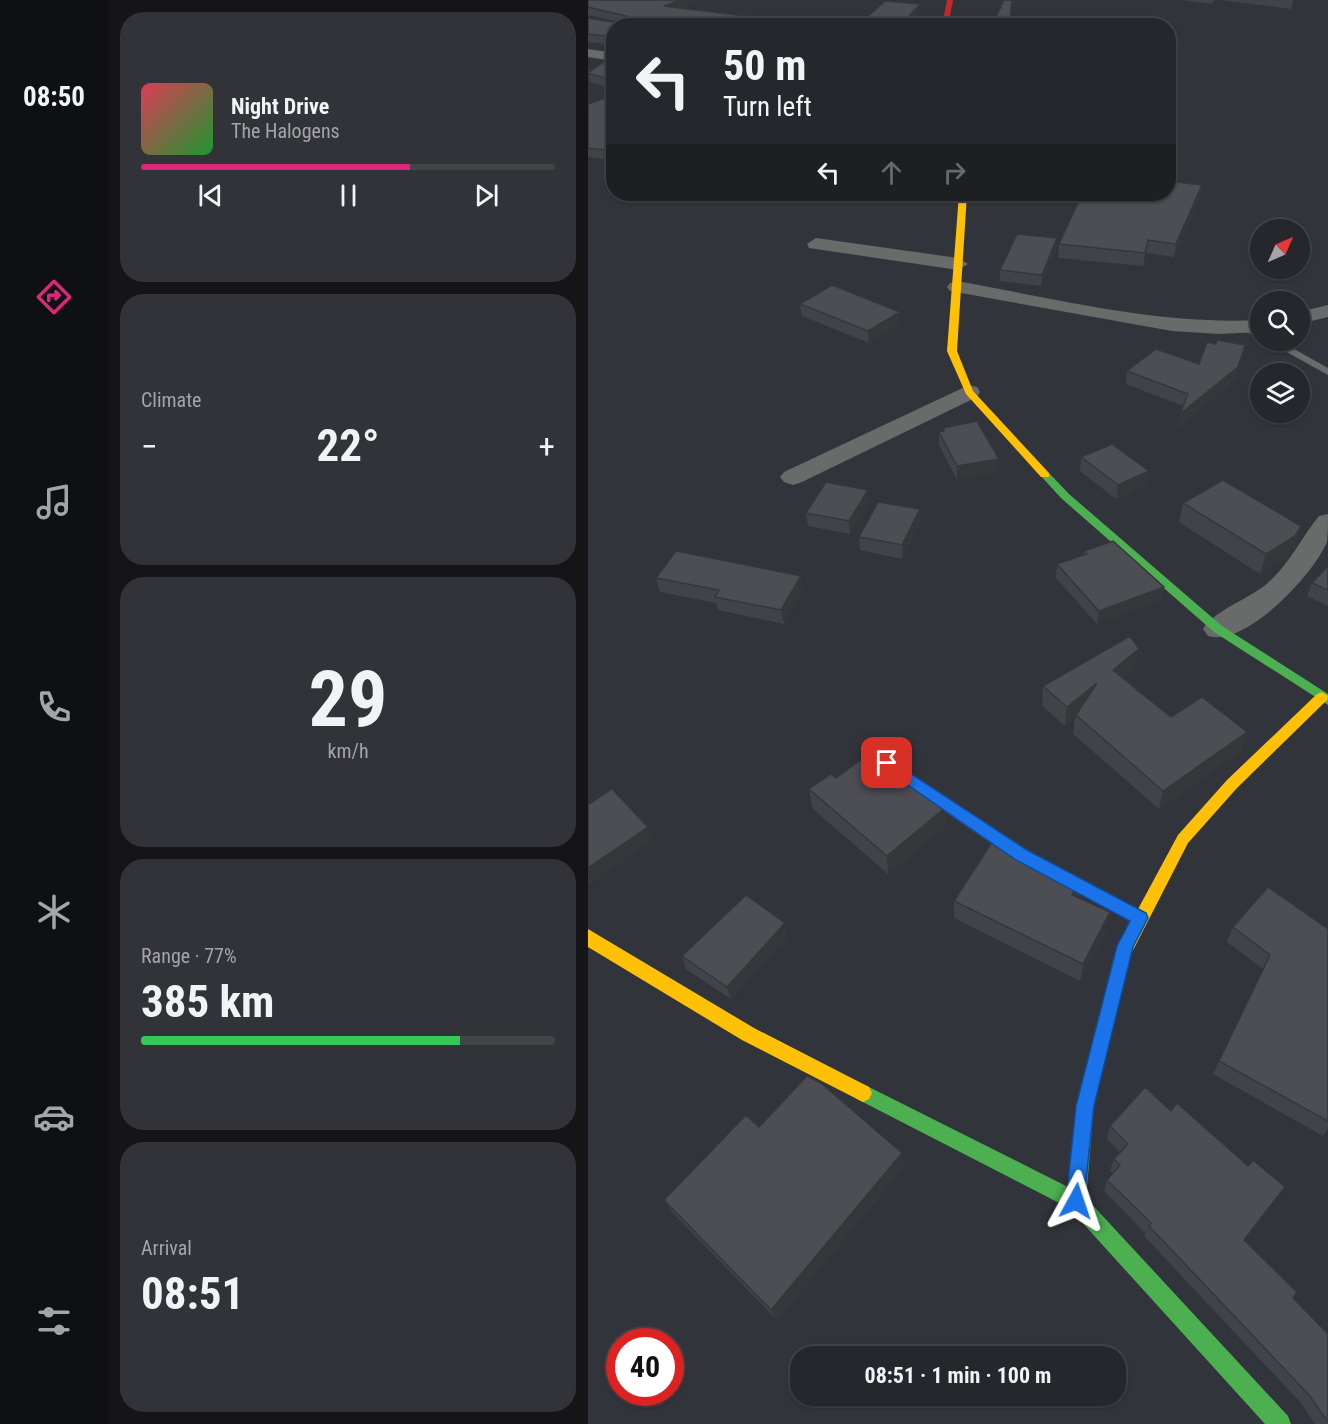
<!DOCTYPE html>
<html lang="en">
<head>
<meta charset="utf-8">
<style>
  body { margin:0; font-family:"Roboto Condensed",sans-serif; background:#323338; color:#f1f3f6; height:100vh; display:flex; flex-direction:column; font-size:22px; white-space:nowrap }
  * { box-sizing:border-box; margin:0 }
  p { font-size:20px; color:#a4a5a9 }
  .icon { flex:none; width:33px; height:33px; fill:none; stroke:currentColor; stroke-width:2; stroke-linecap:round; stroke-linejoin:round }
  .map { position:relative; flex:1; overflow:hidden }
  .drawer { display:flex; flex-direction:column; gap:12px; padding:12px; background:#151518; width:480px }
  .drawer>* { flex:none }
  .guide { position:absolute; left:18px; top:18px; width:570px; height:183px; border-radius:24px; box-shadow:0 2px 4px #0004,0 0 0 2px #424448; background:#26272c; color:#f1f3f6; overflow:hidden }
  .needle { width:39px; rotate:45deg }
  .tools { position:absolute; left:662px; top:219px; display:grid; gap:12px }
  .tools a { display:grid; place-items:center; width:60px; height:60px; border-radius:50%; background:#26272c; box-shadow:0 2px 4px #0004,0 0 0 2px #424448; font-size:30px }
  .speed { position:absolute; left:18px; top:1328px; display:flex; gap:12px; font-size:30px; font-weight:700; text-align:center }
  .speed>* { display:grid; place-content:center; width:78px; height:78px; border-radius:50%; background:#26272c; box-shadow:0 2px 4px #0004,0 0 0 2px #424448; line-height:1 }
  .speed .limit { border:9px solid #d22; background:#fff; color:#111 }
  .pin { position:absolute; display:grid; place-items:center; width:51px; height:51px; color:#fff; margin:-26px; border-radius:12px; box-shadow:0 3px 9px #0006 }
  .me { position:absolute; width:66px; margin:-33px; rotate:5deg; stroke-linejoin:round; filter:drop-shadow(0 0 4px #0008) }
  .turn { display:flex; align-items:center; gap:21px; height:126px; padding:0 18px; font-size:27px }
  .turn .icon { width:78px; height:78px; stroke-width:2.5 }
  .turn b { display:block; font-size:42px; line-height:51px }
  .lanes { display:flex; align-items:center; height:57px; padding:0 18px; background:#0003; justify-content:center; gap:30px; direction:ltr }
  .lanes .off { opacity:.35 }
  .big { font-size:45px; font-weight:700; line-height:1.1 }
  .drawer .tile { flex:1; display:flex; flex-direction:column; justify-content:center; gap:9px; min-width:0; padding:0 21px; border-radius:24px; background:#323338 }
  .drawer .dial { align-items:center; gap:0 }
  .dial b { font-size:78px; line-height:1 }
  .song { display:flex; align-items:center; gap:18px }
  .cover { width:72px; height:72px; border-radius:9px; background:linear-gradient(135deg,hsl(350 70% 55%),hsl(130 70% 35%)) }
  .played { height:6px; border-radius:3px; background:linear-gradient(90deg,#db2777 65%,#424448 65%) }
  .keys { display:flex; justify-content:space-around; direction:ltr }
  .heat { display:flex; justify-content:space-between; align-items:center; font-size:33px; direction:ltr }
  .charge { height:9px; border-radius:4px; background:linear-gradient(90deg,#34c759 77%,#424448 0) }
  .trip { position:absolute; left:202px; top:1346px; width:336px; height:60px; border-radius:24px; background:#26272c; box-shadow:0 2px 4px #0004,0 0 0 2px #424448; font-weight:700; line-height:60px; text-align:center }
  main { display:flex; flex:1; min-height:0 }
  .dock { display:flex; flex-direction:column; width:108px; justify-content:space-around; align-items:center; background:#0f1012; color:#a4a5a9 }
  .dock .icon { width:42px; height:42px }
  .dock .selected { color:#db2777 }
  .dock b { font-size:27px; color:#f1f3f6 }
  .map>svg:first-child { display:block }
  .lines { fill:none; stroke-linecap:round; stroke-linejoin:round }
  .lane { fill:#696b6b; fill-rule:evenodd }
  .street { fill:#696b6b; fill-rule:evenodd }
  .fast { fill:#4caf50; fill-rule:evenodd }
  .slow { fill:#ffc107; fill-rule:evenodd }
  .jam { fill:#c62828; fill-rule:evenodd }
  .wall { fill:#414348 }
  .shaded-wall { fill:#35373b }
  .building { fill:#4c4e54; stroke:#35373b; stroke-width:1.5 }
  .route { fill:#1a73e8; stroke:#114b97; stroke-width:1.5 }
</style>
</head>
<body>
<main>
<nav class="dock">
<b>08:50</b>
<svg class="icon selected" aria-label="directions" viewBox="0 0 24 24"><path d="M12 3l9 9-9 9-9-9zM9 14v-3h6M13 9l2 2-2 2"/></svg>
<svg class="icon" aria-label="music" viewBox="0 0 24 24"><path d="M9 18V5l10-2v13"/><circle cx="6" cy="18" r="3"/><circle cx="16" cy="16" r="3"/></svg>
<svg class="icon" aria-label="phone" viewBox="0 0 24 24"><path d="M5 4h4l2 5-3 2q2 4 5 5l2-3 5 2v4C11 20 4 13 5 4z"/></svg>
<svg class="icon" aria-label="climate" viewBox="0 0 24 24"><path d="M12 3v18M4 7l16 10M4 17L20 7"/></svg>
<svg class="icon" aria-label="car" viewBox="0 0 24 24"><path d="M5 17H2v-5l4-1 3-4h7l3 4 3 1v5h-3M9 17h6M6 11h13"/><circle cx="7" cy="17" r="2"/><circle cx="17" cy="17" r="2"/></svg>
<svg class="icon" aria-label="filters" viewBox="0 0 24 24"><path d="M4 7h16M4 17h16"/><circle cx="9" cy="7" r="2"/><circle cx="15" cy="17" r="2"/></svg>
</nav>
<section class="drawer">
<div class="tile">
<div class="song"><i class="cover"></i><div><b>Night Drive</b><p>The Halogens</p></div></div>
<div class="played"></div>
<div class="keys"><svg class="icon" aria-label="previous" viewBox="0 0 24 24"><path d="M18 5L8 12l10 7zM5 5v14"/></svg><svg class="icon" aria-label="pause" viewBox="0 0 24 24"><path d="M8 5v14M16 5v14"/></svg><svg class="icon" aria-label="next" viewBox="0 0 24 24"><path d="M6 5l10 7-10 7zM19 5v14"/></svg></div>
</div>
<div class="tile"><p>Climate</p>
<div class="heat"><a>−</a><b class="big">22°</b><a>+</a></div>
</div>
<div class="tile dial"><b>29</b><p>km/h</p></div>
<div class="tile"><p>Range · 77%</p><b class="big">385 km</b><div class="charge"></div></div>
<div class="tile"><p>Arrival</p><b class="big">08:51</b></div>
</section>
<div class="map">
<svg width="740" height="1424" viewBox="0 0 740 1424">
  <rect width="100%" height="100%" fill="#32343b"/>
  <g class="lines">
    <path class="lane" d="M 656,327 L 672,331 L 672,338 L 656,331 Z
      M 677,340 L 690,340 L 740,368 L 740,375 Z
      M 311,766 L 429,843 L 431,848 L 429,853 L 423,855 L 417,853 L 305,776 L 303,772 L 305,768 Z
      M 475,870 L 558,913 L 561,918 L 558,923 L 552,926 L 546,923 L 469,882 L 466,877 L 469,872 Z"/>
    <path class="street" d="M 0,49 L 26,53 L 26,61 L 0,57 Z
      M 228,238 L 370,258 L 380,264 L 370,270 L 221,248 L 219,244 Z
      M 369,281 C 469,299 570,325 672,320 L 672,332 L 630,334 L 584,331 L 362,291 L 359,287 L 362,283 Z
      M 740,305 L 740,317 L 711,324 L 711,312 Z
      M 381,385 L 389,387 L 392,392 L 389,397 L 214,482 L 205,485 L 196,482 L 192,477 L 196,472 Z
      M 740,514 C 740,522 740,534 739,542 C 725,575 658,647 620,636 L 615,629 C 627,609 665,598 683,580 C 702,562 714,537 731,516 Z"/>
    <path class="fast" d="M 457,472 L 461,473 L 481,494 L 634,626 L 740,694 L 740,705 L 626,632 L 473,498 L 452,475 Z
      M 535,946 L 541,948 L 543,953 L 506,1106 L 498,1198 L 700,1416 L 703,1424 L 677,1424 L 481,1208 L 269,1099 L 266,1093 L 269,1087 L 275,1084 L 281,1087 L 480,1187 L 488,1106 L 527,953 L 529,948 Z"/>
    <path class="slow" d="M 371,194 L 379,194 L 369,351 L 385,391 L 461,473 L 461,477 L 453,477 L 378,394 L 359,351 Z
      M 734,692 L 740,696 L 739,700 L 649,788 L 600,843 L 541,958 L 535,960 L 529,958 L 527,953 L 529,948 L 590,835 L 639,780 L 729,694 Z
      M 0,929 L 166,1028 L 281,1087 L 284,1093 L 281,1099 L 275,1102 L 269,1099 L 154,1040 L 0,947 Z"/>
    <path class="jam" d="M 359,0 L 365,0 L 360,26 L 354,26 Z"/>
  </g>
  <path class="wall" d="M 0,0 L 93,8 L 26,26 L 26,45 L 0,42 L 0,18 L 24,22 L 28,21 L 0,15 Z
    M 594,0 L 627,0 L 623,4 Z
    M 632,0 L 706,0 L 703,9 Z
    M 26,55 L 26,89 L 2,82 L 0,73 Z
    M 26,95 L 26,160 L 0,157 L 0,104 Z
    M 614,185 L 612,198 L 586,257 L 558,253 L 555,266 L 470,258 L 471,244 L 585,187 Z
    M 468,249 L 453,286 L 412,281 L 412,270 Z
    M 212,304 L 312,324 L 281,343 L 214,316 Z
    M 628,344 L 657,345 L 654,358 L 647,380 L 590,428 L 595,406 L 538,384 L 539,371 L 611,364 Z
    M 355,428 L 411,459 L 410,472 L 369,480 L 351,445 L 351,432 L 355,431 Z
    M 493,457 L 561,471 L 559,485 L 528,499 L 492,471 Z
    M 595,503 L 708,545 L 701,555 L 672,574 L 591,522 Z
    M 281,504 L 262,534 L 220,526 L 218,513 Z
    M 332,509 L 332,523 L 314,559 L 272,550 L 271,537 Z
    M 496,551 L 573,601 L 509,624 L 468,578 L 469,564 L 495,555 Z
    M 740,566 L 740,606 L 719,596 L 724,583 Z
    M 68,578 L 215,590 L 196,624 L 130,610 L 128,603 L 72,592 Z
    M 547,668 L 535,678 L 583,717 L 659,732 L 653,751 L 571,809 L 485,734 L 487,718 L 477,726 L 454,706 L 455,686 Z
    M 248,778 L 358,807 L 358,826 L 300,874 L 224,808 L 221,789 Z
    M 494,878 L 490,898 L 522,912 L 518,930 L 492,981 L 366,918 L 366,901 Z
    M 645,927 L 740,929 L 740,1129 L 735,1136 L 625,1074 L 675,969 L 639,942 Z
    M 200,936 L 143,999 L 98,969 L 94,956 Z
    M 583,1111 L 660,1166 L 697,1187 L 656,1241 L 705,1298 L 740,1334 L 740,1424 L 727,1424 L 713,1403 L 556,1236 L 557,1233 L 516,1191 L 519,1180 L 525,1173 L 522,1171 L 526,1159 L 532,1152 L 519,1139 L 522,1126 Z
    M 171,1127 L 316,1167 L 189,1320 L 85,1213 L 76,1200 Z"/>
  <path class="shaded-wall" d="M 93,0 L 114,0 L 78,14 L 76,6 Z
    M 332,4 L 332,13 L 321,26 L 312,26 Z
    M 614,185 L 612,198 L 586,257 L 588,244 Z
    M 469,238 L 468,249 L 453,286 L 454,275 Z
    M 560,240 L 558,253 L 555,266 L 557,253 Z
    M 312,312 L 312,324 L 281,343 L 280,331 Z
    M 657,345 L 654,358 L 647,380 L 590,428 L 592,414 Z
    M 411,459 L 410,472 L 369,480 L 369,466 Z
    M 561,471 L 559,485 L 528,499 L 530,485 Z
    M 280,490 L 281,504 L 262,534 L 261,521 Z
    M 332,509 L 332,523 L 314,559 L 314,545 Z
    M 713,526 L 708,545 L 701,555 L 672,574 L 678,554 Z
    M 213,576 L 215,590 L 196,624 L 193,610 Z
    M 576,587 L 573,601 L 509,624 L 511,611 Z
    M 551,649 L 547,668 L 522,689 L 525,670 Z
    M 509,683 L 488,715 L 487,718 L 477,726 L 479,707 Z
    M 659,732 L 653,751 L 571,809 L 575,791 Z
    M 358,807 L 358,826 L 300,874 L 299,856 Z
    M 60,827 L 65,840 L 0,885 L 0,868 Z
    M 494,878 L 491,896 L 481,913 L 484,895 Z
    M 522,912 L 518,930 L 492,981 L 495,964 Z
    M 197,923 L 200,936 L 143,999 L 139,987 Z
    M 314,1153 L 316,1167 L 189,1320 L 183,1310 Z
    M 697,1187 L 689,1199 L 649,1250 L 656,1240 Z"/>
  <path class="building" d="M 0,0 L 93,0 L 76,6 L 199,21 L 192,26 L 26,26 L 26,37 L 0,34 L 0,18 L 24,22 L 46,18 L 0,7 Z
    M 416,0 L 424,0 L 422,20 L 461,22 L 457,25 L 458,26 L 404,26 Z
    M 297,1 L 332,4 L 312,26 L 269,26 Z
    M 26,55 L 26,81 L 0,73 Z
    M 26,95 L 26,151 L 0,148 L 0,104 Z
    M 588,182 L 614,185 L 588,244 L 560,240 L 557,253 L 471,244 L 494,194 L 580,194 L 580,187 L 585,187 Z
    M 429,234 L 469,238 L 454,275 L 412,270 Z
    M 244,285 L 312,312 L 280,331 L 212,304 Z
    M 629,340 L 657,345 L 650,367 L 592,414 L 600,394 L 539,371 L 568,349 L 611,364 L 619,342 L 628,344 Z
    M 389,421 L 411,459 L 369,466 L 351,432 L 356,431 L 355,428 Z
    M 524,444 L 561,471 L 530,485 L 493,457 Z
    M 635,480 L 713,526 L 707,536 L 678,554 L 595,503 Z
    M 238,482 L 280,490 L 261,521 L 218,513 Z
    M 290,502 L 332,509 L 314,545 L 271,537 Z
    M 525,541 L 576,587 L 511,611 L 469,564 L 499,554 L 496,551 Z
    M 88,551 L 213,576 L 193,610 L 127,597 L 131,590 L 68,578 Z
    M 740,566 L 740,590 L 724,583 Z
    M 542,636 L 551,649 L 525,670 L 583,717 L 614,697 L 659,732 L 575,791 L 488,715 L 509,683 L 479,707 L 455,686 Z
    M 286,750 L 358,807 L 299,856 L 221,789 L 243,774 L 248,778 Z
    M 24,789 L 60,827 L 0,868 L 0,805 Z
    M 408,836 L 494,878 L 484,895 L 522,912 L 495,964 L 366,901 Z
    M 680,887 L 740,929 L 740,1121 L 631,1061 L 682,955 L 645,927 Z
    M 158,895 L 197,923 L 139,987 L 94,956 Z
    M 219,1076 L 233,1083 L 314,1153 L 183,1310 L 76,1200 L 158,1115 L 171,1127 Z
    M 557,1087 L 583,1111 L 589,1103 L 660,1166 L 665,1160 L 697,1187 L 656,1240 L 709,1292 L 705,1298 L 740,1334 L 740,1421 L 734,1414 L 722,1396 L 561,1226 L 563,1223 L 519,1180 L 532,1165 L 526,1159 L 540,1144 L 522,1126 Z"/>
  <path class="route" d="M 299,758 L 439,850 L 558,913 L 560,918 L 545,947 L 506,1106 L 495,1208 L 488,1211 L 481,1208 L 478,1201 L 488,1106 L 529,946 L 542,921 L 428,860 L 294,767 L 292,763 Z"/>
</svg>
<div class="tools">
<a><svg class="needle" viewBox="-14 -14 28 28"><path d="M0-13l5 13h-10z" fill="#e53935"/><path d="M0 13l5-13h-10z" fill="#a4a5a9"/></svg></a>
<a><svg class="icon" aria-label="search" viewBox="0 0 24 24"><circle cx="10" cy="10" r="6"/><path d="M15 15l6 6"/></svg></a>
<a><svg class="icon" aria-label="layers" viewBox="0 0 24 24"><path d="M12 4l9 5-9 5-9-5zM3 14l9 5 9-5"/></svg></a>
</div>
<div class="speed"><div class="limit">40</div></div>
<div class="pin" style="left:299px;top:763px;background:#d93025"><svg class="icon" aria-label="arrive" viewBox="0 0 24 24"><path d="M6 21V4h12l-3 4 3 4H6"/></svg></div>
<svg class="me" style="left:488px;top:1201px" viewBox="-20 -20 40 40"><path d="M0-17L14 15 0 8-14 15z" fill="#1a73e8" stroke="#fff" stroke-width="4"/></svg>
<div class="trip">08:51 · 1 min · 100 m</div>
<div class="guide">
<div class="turn"><svg class="icon" aria-label="left" viewBox="0 0 24 24"><path d="M17 20v-9H6M10 6l-5 5 5 5"/></svg><div><b>50 m</b>Turn left</div></div>
<div class="lanes"><svg class="icon" aria-label="left" viewBox="0 0 24 24"><path d="M17 20v-9H6M10 6l-5 5 5 5"/></svg><svg class="icon off" aria-label="ahead" viewBox="0 0 24 24"><path d="M12 20V5M6 11l6-6 6 6"/></svg><svg class="icon off" aria-label="right" viewBox="0 0 24 24"><path d="M7 20v-9h11M14 6l5 5-5 5"/></svg></div>
</div>
</div>
</main>
</body>
</html>
